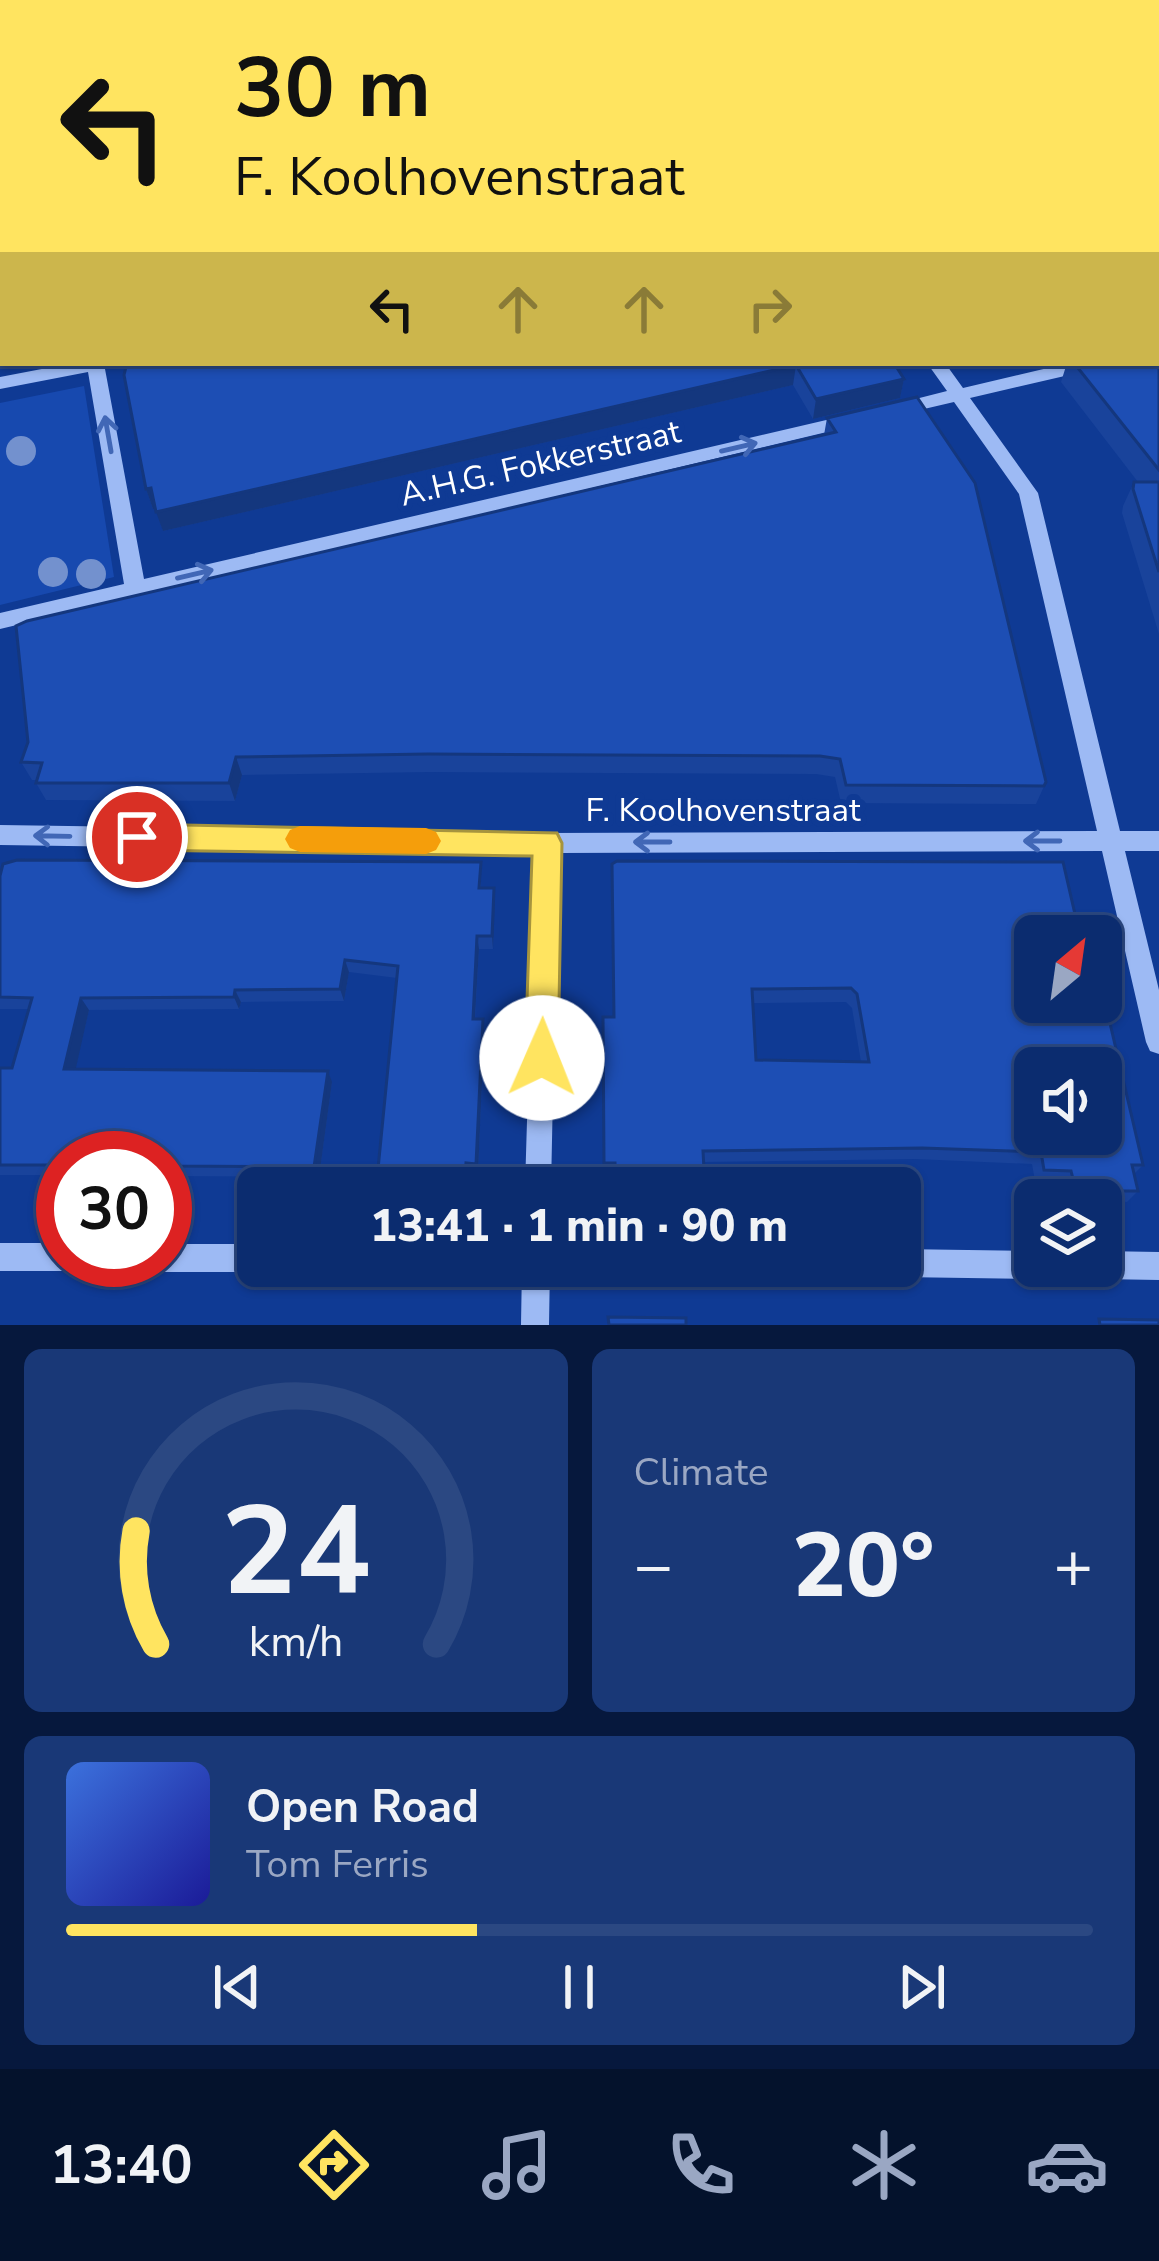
<!DOCTYPE html>
<html lang="en">
<head>
<meta charset="utf-8">
<style>
  body { margin:0; font-family:"Nunito Sans",sans-serif; background:#193877; color:#f1f3f6; height:100vh; display:flex; flex-direction:column; font-size:45px; white-space:nowrap }
  * { box-sizing:border-box; margin:0 }
  p { font-size:39px; color:#9aa7c3 }
  .icon { flex:none; width:66px; height:66px; fill:none; stroke:currentColor; stroke-width:2; stroke-linecap:round; stroke-linejoin:round }
  .map { position:relative; height:1325px; overflow:hidden }
  .drawer { display:flex; flex-direction:column; gap:24px; padding:24px; background:#06183d; flex:1 }
  .drawer>* { flex:none }
  .guide { position:absolute; left:0px; top:0px; width:1161px; height:366px; box-shadow:0 3px 9px #0004,0 0 0 3px #2b4882; background:#ffe460; color:#111; overflow:hidden }
  .needle { width:78px; rotate:29deg }
  .controls { position:absolute; left:1014px; top:915px; display:grid; gap:24px }
  .controls a { display:grid; place-items:center; width:108px; height:108px; border-radius:18px; background:#0b2c6f; box-shadow:0 3px 9px #0004,0 0 0 3px #2b4882; font-size:60px }
  .speed { position:absolute; left:36px; top:1131px; display:flex; gap:24px; font-size:60px; font-weight:700; text-align:center }
  .speed>* { display:grid; place-content:center; width:156px; height:156px; border-radius:50%; background:#0b2c6f; box-shadow:0 3px 9px #0004,0 0 0 3px #2b4882; line-height:1 }
  .speed .limit { border:18px solid #d22; background:#fff; color:#111 }
  .pin { position:absolute; display:grid; place-items:center; width:102px; height:102px; color:#fff; margin:-51px; border:6px solid #fff; border-radius:50%; box-shadow:0 3px 12px #0007 }
  .me { position:absolute; width:132px; margin:-66px; rotate:1deg; stroke-linejoin:round; filter:drop-shadow(0 0 9px #0008) }
  .turn { display:flex; align-items:center; gap:42px; height:252px; padding:0 36px; font-size:54px }
  .turn .icon { width:156px; height:156px; stroke-width:2.5 }
  .turn b { display:block; font-size:84px; line-height:102px }
  .lanes { display:flex; align-items:center; height:114px; padding:0 36px; background:#0003; justify-content:center; gap:60px; direction:ltr }
  .lanes .off { opacity:.35 }
  .big { font-size:90px; font-weight:800; line-height:1.1 }
  .drawer .card { flex:1; display:flex; flex-direction:column; justify-content:center; gap:18px; min-width:0; padding:0 42px; border-radius:18px; background:#193877 }
  .drawer .dial { align-items:center; gap:0 }
  .dial svg { height:312px; overflow:visible; fill:none; stroke:#2b4882; stroke-width:7; stroke-linecap:round; text-anchor:middle }
  .dial text { fill:#f1f3f6; stroke:none }
  .song { display:flex; align-items:center; gap:36px }
  .cover { width:144px; height:144px; border-radius:18px; background:linear-gradient(135deg,hsl(220 70% 55%),hsl(240 70% 35%)) }
  .played { height:12px; border-radius:6px; background:linear-gradient(90deg,#ffe460 40%,#2b4882 40%) }
  .keys { display:flex; justify-content:space-around; direction:ltr }
  .heat { display:flex; justify-content:space-between; align-items:center; font-size:66px; direction:ltr }
  .drawer .tiles { flex:1; display:grid; gap:24px; grid-template-columns:1fr 1fr }
  .card:last-child { grid-column:span 2 }
  .trip { position:absolute; left:237px; top:1167px; width:684px; height:120px; border-radius:18px; background:#0b2c6f; box-shadow:0 3px 9px #0004,0 0 0 3px #2b4882; font-weight:800; line-height:120px; text-align:center }
  .dock { display:flex; height:192px; justify-content:space-around; align-items:center; background:#04122c; color:#9aa7c3 }
  .dock .icon { width:84px; height:84px }
  .dock .current { color:#ffe460 }
  .dock b { font-size:54px; color:#f1f3f6 }
  .map>svg:first-child { display:block }
  .green { fill:#1749af }
  .lines { fill:none; stroke-linecap:round; stroke-linejoin:round }
  .minor { fill:#9dbaf4; fill-rule:evenodd }
  .tree { fill:#7391ce }
  .wall { fill:#19439b; fill-rule:evenodd }
  .shaded-wall { fill:#14377e }
  .building { fill:#1d4eb4; stroke:#14377e; stroke-width:3; fill-rule:evenodd }
  .oneway { stroke:#4167b6 }
  .route { fill:#ffe460; stroke:#a6943e; stroke-width:3 }
  .slow { fill:#f59e0b }
  .labels { text-anchor:middle; stroke-width:12; stroke-linejoin:round; paint-order:stroke }
  .street-label { font-size:33px; fill:#fff; stroke:#0f3a94 }
</style>
</head>
<body>
<div class="map">
<svg width="1159" height="1325" viewBox="0 0 1159 1325">
  <rect width="100%" height="100%" fill="#0f3a94"/>
  <path class="green" d="M 84,386 L 114,577 L 0,605 L 0,403 Z"/>
  <g class="lines">
    <path class="minor" d="M 673,0 L 687,0 L 689,3 L 675,3 Z
      M 0,187 L 3,187 L 3,197 L 0,197 Z
      M 73,363 L 113,363 L 105,369 L 144,579 L 852,414 L 861,420 L 852,426 L 0,629 L 0,613 L 124,584 L 88,372 L 0,389 L 0,377 Z
      M 927,363 L 945,363 L 963,388 L 1069,363 L 1104,363 L 1095,369 L 970,398 L 1038,493 L 1120,831 L 1159,831 L 1159,851 L 1125,851 L 1159,990 L 1159,1054 L 1150,1051 L 1146,1042 L 1102,851 L 558,853 L 551,1188 L 525,1188 L 535,853 L 0,845 L 0,825 L 547,833 L 1097,831 L 1019,494 L 954,402 L 894,416 L 885,410 L 888,406 L 947,391 Z
      M 0,1243 L 63,1243 L 63,1260 L 76,1260 L 73,1267 L 63,1271 L 0,1271 Z
      M 165,1244 L 258,1244 L 258,1266 L 268,1266 L 258,1272 L 165,1272 L 155,1268 L 152,1260 L 165,1260 Z
      M 900,1249 L 1035,1251 L 1035,1266 L 1048,1266 L 1045,1275 L 1035,1279 L 900,1277 L 890,1273 L 887,1266 L 900,1266 Z
      M 1101,1251 L 1159,1252 L 1159,1280 L 1101,1279 L 1091,1275 L 1088,1266 L 1101,1266 Z
      M 522,1266 L 550,1266 L 549,1325 L 521,1325 Z"/>
  </g>
  <g class="tree">
    <circle cx="21" cy="451" r="15"/>
    <circle cx="53" cy="572" r="15"/>
    <circle cx="91" cy="574" r="15"/>
  </g>
  <path class="wall" d="M 1159,149 L 1159,634 L 1122,513 L 1123,506 L 1134,482 L 1138,482 L 1061,382 L 1067,363 L 1158,363 Z
    M 127,363 L 894,363 L 904,379 L 900,398 L 813,419 L 793,385 L 163,531 L 156,508 L 153,509 L 146,489 Z
    M 827,418 L 1046,782 L 1036,804 L 841,803 L 835,777 L 816,774 L 430,772 L 242,775 L 235,801 L 46,800 L 36,783 L 37,780 L 32,780 L 21,762 L 824,435 Z
    M 481,862 L 481,888 L 495,901 L 493,949 L 479,949 L 475,1019 L 483,1019 L 484,1031 L 478,1174 L 468,1173 L 467,1188 L 403,1188 L 403,1179 L 382,1179 L 378,1169 L 397,978 L 349,972 L 344,1001 L 241,1002 L 239,1009 L 89,1010 L 75,1070 L 332,1082 L 319,1177 L 165,1176 L 165,1158 L 63,1158 L 63,1175 L 0,1175 L 0,1068 L 12,1068 L 29,1009 L 0,1009 L 0,876 Z
    M 611,879 L 1099,1019 L 1143,1165 L 1134,1174 L 1138,1191 L 1127,1202 L 1066,1200 L 1062,1182 L 1035,1181 L 1032,1164 L 915,1159 L 704,1162 L 702,1180 L 677,1180 L 678,1188 L 615,1188 L 614,1175 L 604,1174 L 603,1017 L 613,1017 ZM 846,1002 L 852,1008 L 861,1062 L 756,1060 L 753,1003 Z"/>
  <path class="shaded-wall" d="M 0,135 L 3,143 L 3,167 L 0,167 Z
    M 796,365 L 793,385 L 163,531 L 156,512 Z
    M 904,379 L 900,398 L 813,419 L 816,399 Z
    M 151,488 L 158,508 L 153,509 L 146,489 Z
    M 236,757 L 242,775 L 235,801 L 229,783 Z
    M 494,888 L 495,901 L 493,949 L 492,936 Z
    M 477,936 L 479,949 L 474,1031 L 473,1019 Z
    M 345,960 L 349,972 L 344,1001 L 340,989 Z
    M 235,990 L 241,1002 L 239,1009 L 234,997 Z
    M 81,998 L 89,1010 L 73,1081 L 64,1069 Z
    M 483,1019 L 484,1031 L 478,1174 L 476,1164 Z
    M 328,1071 L 332,1082 L 319,1177 L 314,1167 Z"/>
  <path class="building" d="M 113,0 L 268,0 L 269,3 L 114,3 Z
    M 322,0 L 570,0 L 642,3 L 303,3 Z
    M 875,0 L 1159,0 L 1159,87 L 1158,3 L 876,3 Z
    M 3,5 L 3,130 L 0,130 L 0,6 Z
    M 1158,149 L 1159,149 L 1159,470 L 1074,363 L 1158,363 Z
    M 127,363 L 894,363 L 904,379 L 816,399 L 796,365 L 156,512 L 151,488 L 146,489 L 124,375 Z
    M 917,397 L 975,483 L 1046,782 L 1044,786 L 846,785 L 840,759 L 820,756 L 428,754 L 236,757 L 229,783 L 36,783 L 42,763 L 21,762 L 28,742 L 16,626 L 27,621 L 836,432 L 827,418 Z
    M 1134,482 L 1159,482 L 1159,572 L 1133,489 Z
    M 17,860 L 481,862 L 479,888 L 494,888 L 492,936 L 477,936 L 473,1019 L 483,1019 L 476,1164 L 466,1163 L 464,1188 L 403,1188 L 404,1169 L 378,1169 L 398,966 L 345,960 L 340,989 L 235,990 L 234,997 L 81,998 L 64,1069 L 328,1071 L 314,1167 L 165,1166 L 165,1158 L 63,1158 L 63,1165 L 0,1165 L 0,1068 L 12,1068 L 32,998 L 0,997 L 0,876 L 3,864 Z
    M 617,861 L 1063,862 L 1080,936 L 1035,936 L 1035,1002 L 1095,1002 L 1099,1019 L 1109,1019 L 1143,1165 L 1132,1165 L 1138,1191 L 1076,1191 L 1071,1171 L 1044,1170 L 1041,1152 L 922,1148 L 703,1151 L 704,1169 L 677,1168 L 678,1188 L 616,1188 L 615,1163 L 604,1163 L 603,1017 L 614,1017 L 612,864 ZM 851,988 L 857,994 L 869,1062 L 756,1060 L 752,989 ZM 1035,1068 L 1101,1068 L 1101,1134 L 1035,1134 Z
    M 608,1317 L 686,1318 L 686,1325 L 609,1325 Z
    M 1099,1319 L 1159,1320 L 1159,1325 L 1100,1325 Z"/>
  <defs><path id="oneway-shaft" d="M-6 0H5M1.5-3L5.5 0L1.5 3" fill="none" stroke-width="1.6" stroke-linecap="round" stroke-linejoin="round" transform="scale(3)"/></defs>
  <g class="oneway">
    <use href="#oneway-shaft" transform="translate(108 434) rotate(-100)"/>
    <use href="#oneway-shaft" transform="translate(739 447) rotate(-13)"/>
    <use href="#oneway-shaft" transform="translate(195 574) rotate(-13)"/>
    <use href="#oneway-shaft" transform="translate(52 836) rotate(-179)"/>
    <use href="#oneway-shaft" transform="translate(1042 841) rotate(180)"/>
    <use href="#oneway-shaft" transform="translate(652 842) rotate(180)"/>
  </g>
  <path class="route" d="M 137,824 L 557,833 L 562,843 L 558,1058 L 553,1070 L 542,1074 L 530,1070 L 525,1058 L 532,856 L 137,850 L 126,846 L 122,837 L 126,828 Z"/>
  <path class="slow" d="M 300,826 L 426,828 L 436,832 L 441,841 L 436,850 L 426,854 L 300,852 L 290,848 L 285,839 L 290,830 Z"/>
  <g class="labels">
    <g class="street-label">
      <text transform="translate(540 462) rotate(-13)" y="12">A.H.G. Fokkerstraat</text>
      <text x="723" y="821">F. Koolhovenstraat</text>
    </g>
  </g>
</svg>
<div class="controls">
<a><svg class="needle" viewBox="-14 -14 28 28"><path d="M0-13l5 13h-10z" fill="#e53935"/><path d="M0 13l5-13h-10z" fill="#9aa7c3"/></svg></a>
<a><svg class="icon" aria-label="sound" viewBox="0 0 24 24"><path d="M4 9h4l5-4v14l-5-4H4zM17 9q2 3 0 6"/></svg></a>
<a><svg class="icon" aria-label="layers" viewBox="0 0 24 24"><path d="M12 4l9 5-9 5-9-5zM3 14l9 5 9-5"/></svg></a>
</div>
<div class="speed"><div class="limit">30</div></div>
<div class="pin" style="left:137px;top:837px;background:#d93025"><svg class="icon" aria-label="arrive" viewBox="0 0 24 24"><path d="M6 21V4h12l-3 4 3 4H6"/></svg></div>
<svg class="me" style="left:542px;top:1058px" viewBox="-20 -20 40 40"><circle r="19" fill="#fff"/><path d="M0-13L10 11 0 6-10 11z" fill="#ffe460"/></svg>
<div class="trip">13:41 · 1 min · 90 m</div>
<div class="guide">
<div class="turn"><svg class="icon" aria-label="left" viewBox="0 0 24 24"><path d="M17 20v-9H6M10 6l-5 5 5 5"/></svg><div><b>30 m</b>F. Koolhovenstraat</div></div>
<div class="lanes"><svg class="icon" aria-label="left" viewBox="0 0 24 24"><path d="M17 20v-9H6M10 6l-5 5 5 5"/></svg><svg class="icon off" aria-label="ahead" viewBox="0 0 24 24"><path d="M12 20V5M6 11l6-6 6 6"/></svg><svg class="icon off" aria-label="ahead" viewBox="0 0 24 24"><path d="M12 20V5M6 11l6-6 6 6"/></svg><svg class="icon off" aria-label="right" viewBox="0 0 24 24"><path d="M7 20v-9h11M14 6l5 5-5 5"/></svg></div>
</div>
</div>
<section class="drawer">
<div class="tiles">
<div class="card dial"><svg viewBox="0 0 100 80">
<path d="M14 69A42 42 0 1 1 86 69"/>
<path d="M14 69A42 42 0 0 1 9 40" stroke="#ffe460"/>
<text x="50" y="56" font-size="32" font-weight="700">24</text>
<text x="50" y="72" font-size="11">km/h</text>
</svg></div>
<div class="card"><p>Climate</p>
<div class="heat"><a>−</a><b class="big">20°</b><a>+</a></div>
</div>
<div class="card">
<div class="song"><i class="cover"></i><div><b>Open Road</b><p>Tom Ferris</p></div></div>
<div class="played"></div>
<div class="keys"><svg class="icon" aria-label="previous" viewBox="0 0 24 24"><path d="M18 5L8 12l10 7zM5 5v14"/></svg><svg class="icon" aria-label="pause" viewBox="0 0 24 24"><path d="M8 5v14M16 5v14"/></svg><svg class="icon" aria-label="next" viewBox="0 0 24 24"><path d="M6 5l10 7-10 7zM19 5v14"/></svg></div>
</div>
</div>
</section>
<nav class="dock">
<b>13:40</b>
<svg class="icon current" aria-label="directions" viewBox="0 0 24 24"><path d="M12 3l9 9-9 9-9-9zM9 14v-3h6M13 9l2 2-2 2"/></svg>
<svg class="icon" aria-label="music" viewBox="0 0 24 24"><path d="M9 18V5l10-2v13"/><circle cx="6" cy="18" r="3"/><circle cx="16" cy="16" r="3"/></svg>
<svg class="icon" aria-label="phone" viewBox="0 0 24 24"><path d="M5 4h4l2 5-3 2q2 4 5 5l2-3 5 2v4C11 20 4 13 5 4z"/></svg>
<svg class="icon" aria-label="climate" viewBox="0 0 24 24"><path d="M12 3v18M4 7l16 10M4 17L20 7"/></svg>
<svg class="icon" aria-label="car" viewBox="0 0 24 24"><path d="M5 17H2v-5l4-1 3-4h7l3 4 3 1v5h-3M9 17h6M6 11h13"/><circle cx="7" cy="17" r="2"/><circle cx="17" cy="17" r="2"/></svg>
</nav>
</body>
</html>
